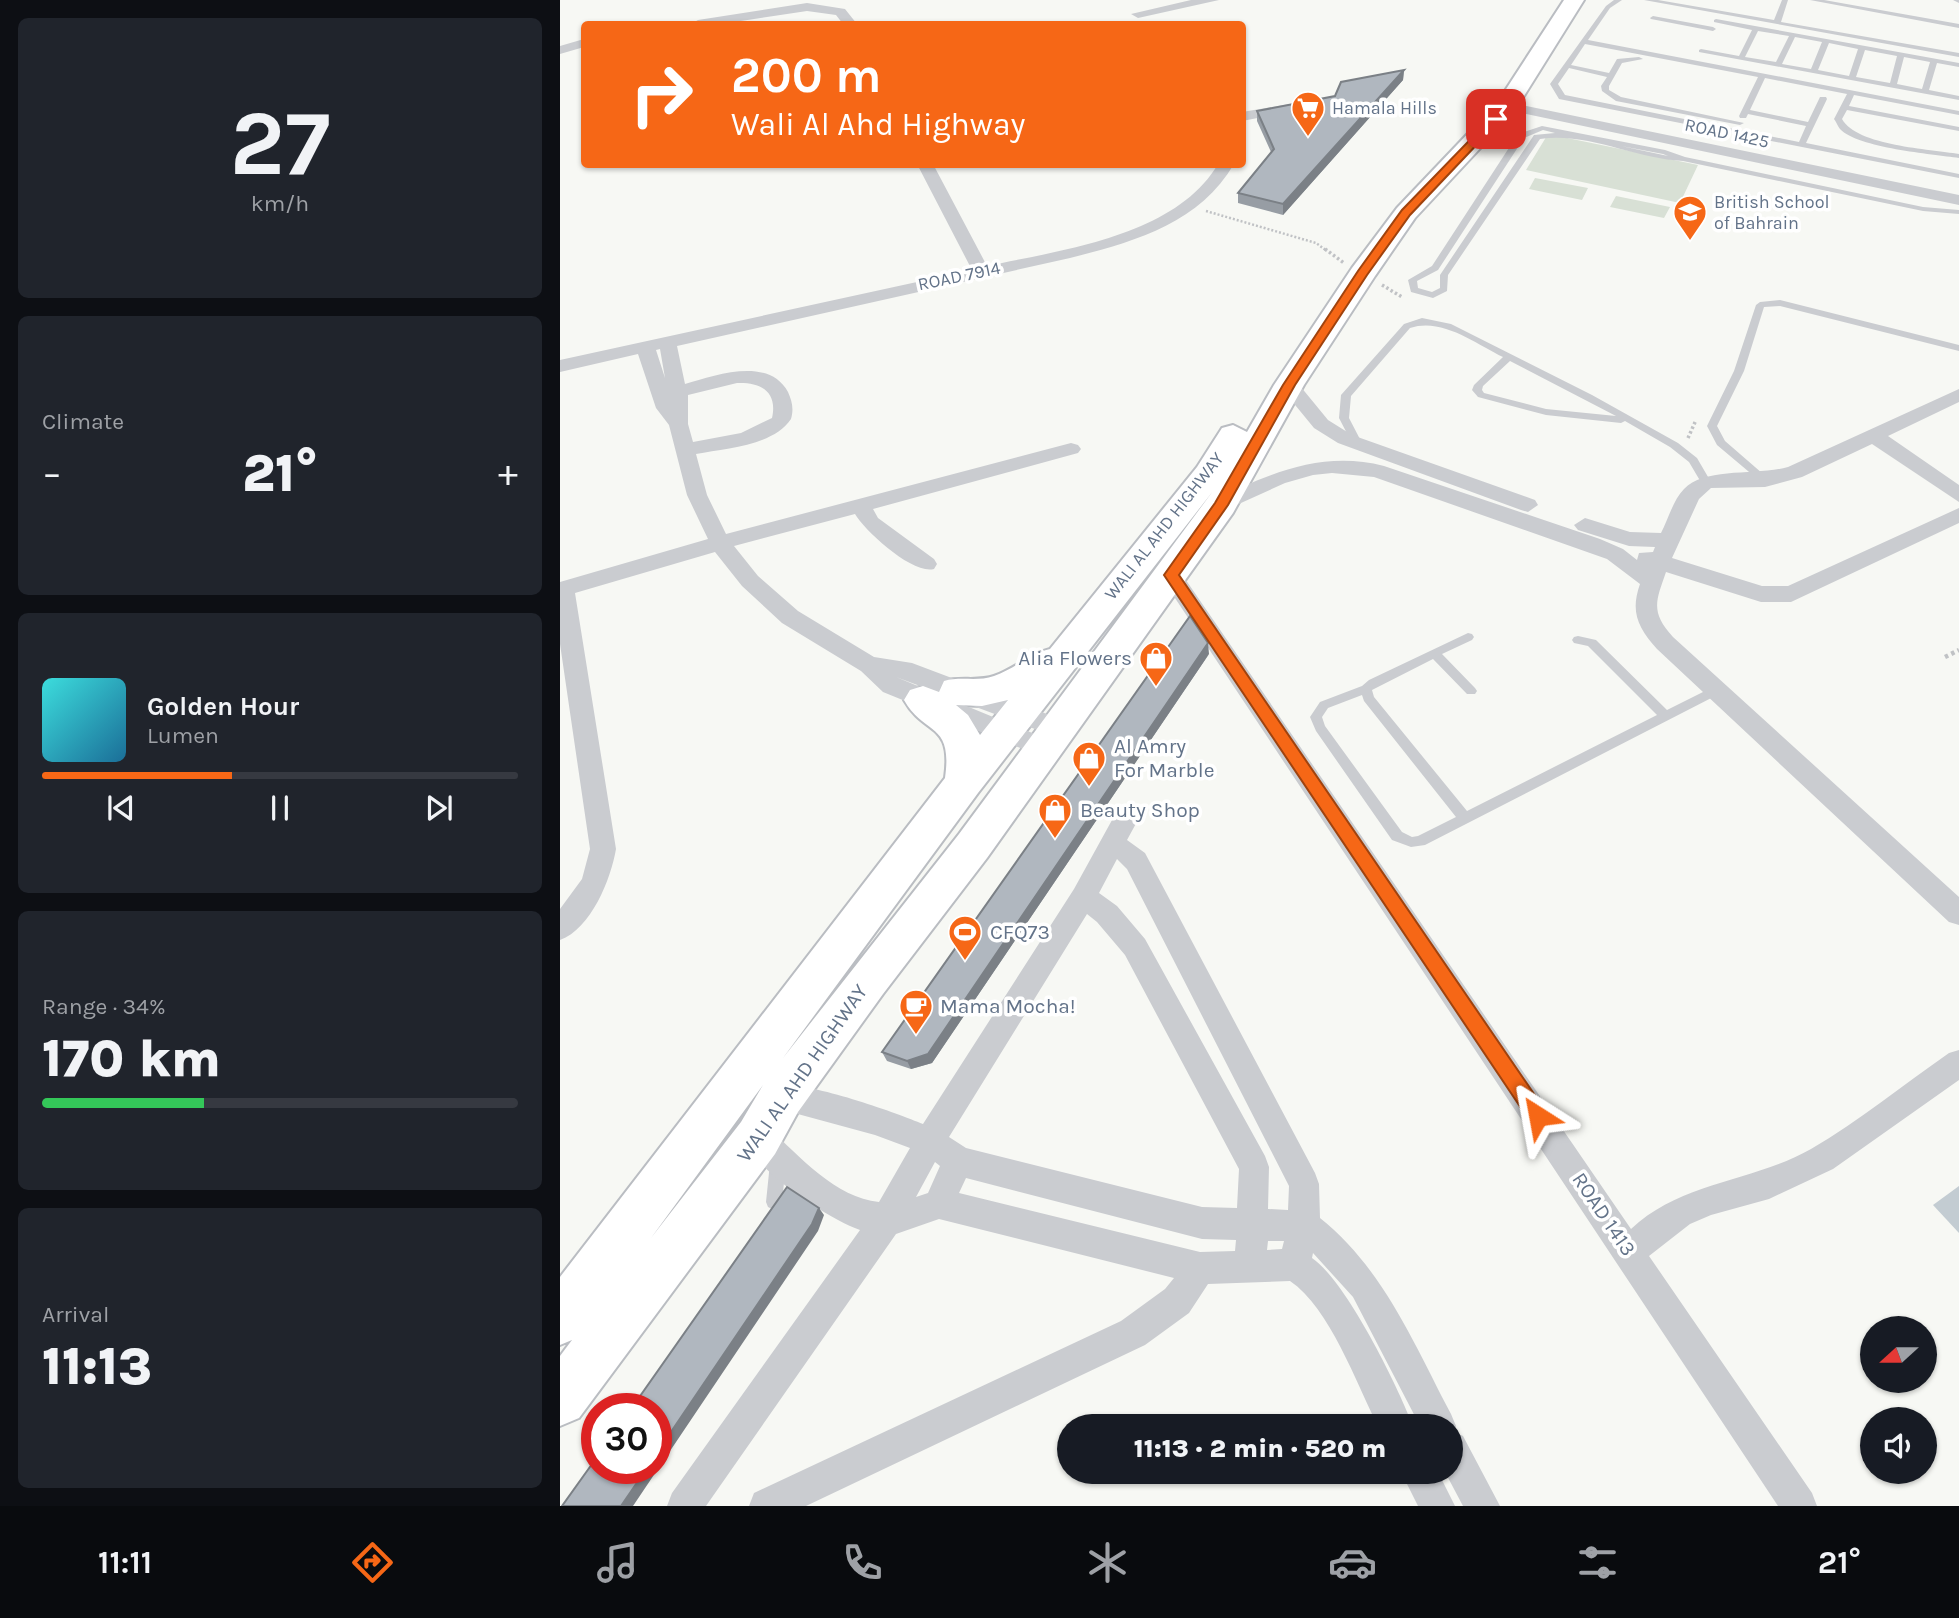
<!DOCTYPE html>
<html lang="en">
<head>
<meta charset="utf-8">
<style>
  body { margin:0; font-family:Karla,sans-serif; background:#20242c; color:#f1f3f6; height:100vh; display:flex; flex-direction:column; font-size:26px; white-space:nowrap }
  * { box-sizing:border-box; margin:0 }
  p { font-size:23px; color:#9ea1a6 }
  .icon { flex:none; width:38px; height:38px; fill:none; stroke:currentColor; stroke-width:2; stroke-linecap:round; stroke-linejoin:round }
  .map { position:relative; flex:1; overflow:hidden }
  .details { display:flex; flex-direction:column; gap:18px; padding:18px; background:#0d0f14; width:560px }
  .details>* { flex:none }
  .hud { position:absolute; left:21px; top:21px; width:665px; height:147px; border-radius:7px; box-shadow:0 2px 5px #0004; background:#f66716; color:#fff; overflow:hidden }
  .needle { width:46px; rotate:249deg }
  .tools { position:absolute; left:1300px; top:1316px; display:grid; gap:14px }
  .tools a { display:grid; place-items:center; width:77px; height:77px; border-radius:50%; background:#171b24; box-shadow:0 2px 5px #0004; font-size:35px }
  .speed { position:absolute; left:21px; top:1393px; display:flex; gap:14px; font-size:35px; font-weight:700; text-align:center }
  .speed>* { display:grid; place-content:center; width:91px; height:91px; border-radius:50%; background:#171b24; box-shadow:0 2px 5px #0004; line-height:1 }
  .speed .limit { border:10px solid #d22; background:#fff; color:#111 }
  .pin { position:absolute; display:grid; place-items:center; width:60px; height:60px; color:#fff; margin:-30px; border-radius:14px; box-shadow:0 4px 10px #0006 }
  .me { position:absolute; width:77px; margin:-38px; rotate:326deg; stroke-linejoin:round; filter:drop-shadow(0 0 5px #0008) }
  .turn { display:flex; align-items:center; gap:24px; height:147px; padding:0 35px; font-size:32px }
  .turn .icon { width:91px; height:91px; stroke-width:2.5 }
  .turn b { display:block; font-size:49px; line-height:60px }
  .big { font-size:52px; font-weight:800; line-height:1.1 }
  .details .widget { flex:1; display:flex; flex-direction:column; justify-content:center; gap:10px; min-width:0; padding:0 24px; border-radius:10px; background:#20242c }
  .details .dial { align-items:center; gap:0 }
  .dial b { font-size:91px; line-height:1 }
  .song { display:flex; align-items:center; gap:21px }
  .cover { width:84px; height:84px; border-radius:10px; background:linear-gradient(135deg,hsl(180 70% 55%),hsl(200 70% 35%)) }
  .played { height:7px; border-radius:4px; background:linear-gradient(90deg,#f66716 40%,#363941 40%) }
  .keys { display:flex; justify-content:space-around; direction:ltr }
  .heat { display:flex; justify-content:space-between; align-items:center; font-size:38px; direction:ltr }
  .charge { height:10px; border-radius:5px; background:linear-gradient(90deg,#34c759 34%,#363941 0) }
  .trip { position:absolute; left:497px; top:1414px; width:406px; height:70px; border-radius:35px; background:#171b24; box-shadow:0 2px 5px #0004; font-weight:800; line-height:70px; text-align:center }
  .tab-bar { display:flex; height:112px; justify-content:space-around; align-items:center; background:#090b0e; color:#9ea1a6 }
  .tab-bar .icon { width:49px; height:49px }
  .tab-bar .active { color:#f66716 }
  .tab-bar b { font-size:32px; color:#f1f3f6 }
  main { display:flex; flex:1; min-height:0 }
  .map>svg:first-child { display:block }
  .green { fill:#d8e0d5 }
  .water { fill:#c3ccd2 }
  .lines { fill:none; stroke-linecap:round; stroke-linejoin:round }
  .primary-casing { stroke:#babdc2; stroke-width:4 }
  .path-far2 { stroke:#c0c2c5; stroke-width:2.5; stroke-dasharray:2 2; stroke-linecap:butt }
  .path-far1 { stroke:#c0c2c5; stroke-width:3.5; stroke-dasharray:2.5 2.5; stroke-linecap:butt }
  .path { stroke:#c0c2c5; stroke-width:4.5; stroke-dasharray:3.5 3.5; stroke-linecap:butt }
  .service { fill:#caccd0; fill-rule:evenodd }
  .minor { fill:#caccd0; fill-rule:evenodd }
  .primary { fill:#fff; fill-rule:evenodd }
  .wall { fill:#979da4 }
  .shaded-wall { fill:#7b8086 }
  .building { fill:#b0b7bf; stroke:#7b8086; stroke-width:2 }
  .route { fill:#f66716; stroke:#a0430e; stroke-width:2 }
  .labels { text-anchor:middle; stroke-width:7; stroke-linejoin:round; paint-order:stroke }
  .far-poi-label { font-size:18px; fill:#637389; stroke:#fff; text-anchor:start }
  .far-street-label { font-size:18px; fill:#637389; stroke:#fff }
  .poi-label { font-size:21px; fill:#637389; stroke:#fff; text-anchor:start }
  .street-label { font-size:21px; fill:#637389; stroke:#fff }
</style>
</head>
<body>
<main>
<section class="details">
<div class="widget dial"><b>27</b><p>km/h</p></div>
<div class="widget"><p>Climate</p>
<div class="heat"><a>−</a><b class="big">21°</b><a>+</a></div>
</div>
<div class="widget">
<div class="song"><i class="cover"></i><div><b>Golden Hour</b><p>Lumen</p></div></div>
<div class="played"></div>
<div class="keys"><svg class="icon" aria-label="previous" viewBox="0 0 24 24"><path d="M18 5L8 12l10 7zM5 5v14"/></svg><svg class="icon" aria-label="pause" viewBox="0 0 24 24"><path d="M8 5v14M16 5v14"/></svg><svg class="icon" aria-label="next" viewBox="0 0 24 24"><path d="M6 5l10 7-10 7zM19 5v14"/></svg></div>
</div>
<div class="widget"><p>Range · 34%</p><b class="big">170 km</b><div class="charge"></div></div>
<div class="widget"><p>Arrival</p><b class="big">11:13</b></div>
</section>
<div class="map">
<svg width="1399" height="1506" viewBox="0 0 1399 1506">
  <rect width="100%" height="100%" fill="#f7f8f4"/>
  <path class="green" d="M 988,134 L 1138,165 L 1120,203 L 966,170 Z
    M 975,178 L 1028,188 L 1022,200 L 969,189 Z
    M 1056,196 L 1110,207 L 1104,218 L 1050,207 Z"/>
  <path class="water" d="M 1399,1186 L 1399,1233 L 1373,1205 Z"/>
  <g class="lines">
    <defs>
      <path id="primary" d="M 1004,0 L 1024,0 L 954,112 L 855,218 L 815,276 L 744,385 L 673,513 L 427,858 L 323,994 L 238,1112 L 215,1154 L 19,1418 L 0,1426 L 0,1356 L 12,1340 L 0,1345 L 0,1277 L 385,778 C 393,721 365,737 344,700 L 350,690 L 363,686 L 379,692 L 384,681 C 401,676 417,682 434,676 C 454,669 469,654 490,649 L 637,467 L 662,428 L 673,425 L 687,432 L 714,385 L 792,268 L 837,208 L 937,103 ZM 653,491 L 399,834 L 223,1058 L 418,793 ZM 448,700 L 420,735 L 408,715 L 396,705 L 422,706 ZM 203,1085 L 181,1122 L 91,1238 Z"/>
    </defs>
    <use href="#primary" class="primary-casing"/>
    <path class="path-far2" d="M 646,211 L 756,243 L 767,251"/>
    <path class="path-far1" d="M 765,249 L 784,263
      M 822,285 L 842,297
      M 1128,438 L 1136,420"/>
    <path class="path" d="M 1385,657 L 1399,650"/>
    <path class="service" d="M 1054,0 L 1062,0 L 1050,8 L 1028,40 L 1399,111 L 1399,115 L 1294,95 L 1289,106 L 1399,127 L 1399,131 L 1287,110 L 1282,119 C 1297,146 1370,149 1399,154 L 1399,158 C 1372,154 1298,148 1280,129 C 1279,128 1275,120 1274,119 L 1287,94 L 1205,78 L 1190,110 L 1248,122 L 1260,97 L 1266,97 L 1267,99 L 1246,143 L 1399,174 L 1399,178 L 999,99 L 990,84 L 1046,6 ZM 1025,44 L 1198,77 L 1179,116 L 1180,118 L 1186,118 L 1188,114 L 1246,126 L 1239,142 L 1005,95 L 998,84 L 1009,68 L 1047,77 L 1041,86 L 1042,91 L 1056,101 L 1180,125 L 1184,123 L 1061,97 L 1049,90 L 1049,86 L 1062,63 L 1083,59 L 1079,57 L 1057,59 L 1049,73 L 1011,65 Z
      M 1084,0 L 1098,0 L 1214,20 L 1222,0 L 1228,0 L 1221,22 L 1399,53 L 1399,57 Z
      M 1250,0 L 1264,0 L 1399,24 L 1399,28 Z
      M 1393,0 L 1399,0 L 1399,3 Z
      M 1093,16 L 1153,27 L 1156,29 L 1153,31 L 1091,19 L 1090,18 Z
      M 1156,19 L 1399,63 L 1399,67 L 1377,63 L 1369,90 L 1399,96 L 1399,100 L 1139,52 L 1139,50 L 1141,49 L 1179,56 L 1192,30 L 1154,22 L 1154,20 ZM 1198,31 L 1229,36 L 1216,62 L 1185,57 ZM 1235,37 L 1262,42 L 1251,69 L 1222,64 ZM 1269,43 L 1298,49 L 1289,76 L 1258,70 ZM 1305,50 L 1337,56 L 1330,83 L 1296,77 ZM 1344,57 L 1370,62 L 1362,89 L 1337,84 Z
      M 982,126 L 1105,150 L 1125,157 L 1363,207 L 1399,210 L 1399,214 L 1363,211 L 1123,161 C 1075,159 1028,132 980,139 L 888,275 L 887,291 L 873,298 L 851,292 L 848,280 L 872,266 L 958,134 ZM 983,130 L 995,133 L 974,135 L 880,275 L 880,288 L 872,292 L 858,288 L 857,281 L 878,270 L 964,138 ZM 1061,146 L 1103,154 L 1108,156 Z
      M 1220,300 L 1399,345 L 1399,351 L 1220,306 L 1204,307 L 1184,371 L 1157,426 L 1165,441 L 1210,480 L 1205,483 L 1201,482 L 1157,445 L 1147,426 L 1174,371 L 1196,305 L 1200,302 Z
      M 862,318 L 891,324 L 1032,395 L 1118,443 L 1137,458 L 1151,482 L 1146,485 L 1142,484 L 1129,462 L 1110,447 L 1065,421 L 1061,423 L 986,415 L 918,397 L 912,390 L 914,385 L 943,357 C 916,344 882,317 850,328 L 791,396 L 789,418 L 803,445 L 802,447 L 794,447 L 779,418 L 781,395 L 844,324 ZM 950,361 L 1056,416 L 986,409 L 924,393 L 922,390 L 923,386 Z
      M 908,633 L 912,634 L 914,637 L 912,640 L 882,654 L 915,688 L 917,691 L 915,694 L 907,694 L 873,659 L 812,690 L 814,697 L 907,811 L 1097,715 L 1028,646 L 1014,643 L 1012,640 L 1014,637 L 1018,636 L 1036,640 L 1107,710 L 1153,687 L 1157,686 L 1163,690 L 1161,693 L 865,845 L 851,847 L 832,840 L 756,731 L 750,717 L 760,702 L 802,686 L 809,680 ZM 802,695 L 804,701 L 896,817 L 858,836 L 852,837 L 842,832 L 765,726 L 762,717 L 768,708 Z
      M 218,1156 L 223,1158 L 226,1163 L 222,1202 L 220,1207 L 214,1210 L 208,1207 L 206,1202 L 210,1163 L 213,1158 Z"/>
    <path class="minor" d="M 631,0 L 659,0 L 578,18 L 571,14 Z
      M 247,3 L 285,9 L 297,24 L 283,24 L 276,15 L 247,11 L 161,24 L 131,24 L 138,20 Z
      M 24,39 L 24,47 L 0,54 L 0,46 Z
      M 928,98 L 1399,195 L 1399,205 L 923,105 L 923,99 Z
      M 730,104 L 735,105 L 735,111 L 682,121 L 682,112 Z
      M 357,164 L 373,164 L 427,266 C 502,250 616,236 658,164 L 674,164 C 639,224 573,242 510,258 L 117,346 L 125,384 C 155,375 209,356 228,392 C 232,401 234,409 231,419 C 213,446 166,448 136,454 L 147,495 L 166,534 L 511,443 L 518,445 L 521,449 L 518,453 L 313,509 L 318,518 L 374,559 L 377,564 L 374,569 C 353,575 305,531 295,514 L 174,546 L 198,576 L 238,611 L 314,657 L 352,663 L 508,722 L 511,729 L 508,736 L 499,738 L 336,677 L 494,742 L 497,749 L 494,756 L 485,758 L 323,692 L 301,671 L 222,623 L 182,586 L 155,552 L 15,593 L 56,849 C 51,879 31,929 0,940 L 0,909 L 22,879 L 30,849 L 0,644 L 0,582 L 148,539 L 127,495 L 109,425 L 96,408 L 78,354 L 0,372 L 0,360 L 412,270 ZM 100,349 L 105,378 L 96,350 ZM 177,383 C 200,382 218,391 212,418 L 181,433 L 133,442 L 128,424 L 128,395 Z
      M 729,379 L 736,381 L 768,420 L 792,435 L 975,500 L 978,505 L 968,512 L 961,510 L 778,443 L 754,428 L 722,389 L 719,385 L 722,381 Z
      M 1399,389 L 1399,402 L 1328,436 L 1399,485 L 1399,502 L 1312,444 L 1242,477 L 1205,487 L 1151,488 L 1139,499 L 1112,558 L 1202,586 L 1228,586 L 1399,508 L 1399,523 L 1231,602 L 1201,602 L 1106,572 C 1096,601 1090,612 1113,637 L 1399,897 L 1399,925 L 1389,922 L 1097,649 C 1078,628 1070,612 1080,584 L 1047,559 L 814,477 L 772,473 L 753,475 L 725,483 L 661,512 L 651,505 L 654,500 C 709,474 761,450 824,466 L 1040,539 L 1063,549 L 1077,560 L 1079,553 L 1093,552 L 1095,547 L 1069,546 L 1018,530 L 1014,525 L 1025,518 L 1070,532 L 1101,533 C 1108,520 1113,500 1124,489 C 1145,467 1196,476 1228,467 Z
      M 611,567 L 619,570 L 1071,1229 C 1122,1181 1193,1182 1251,1149 C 1299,1121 1343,1085 1389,1053 L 1399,1050 L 1399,1080 L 1273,1169 L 1209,1199 L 1151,1215 L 1130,1224 L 1089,1256 L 1252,1493 L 1257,1506 L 1218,1506 L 603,580 L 600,575 L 603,570 Z
      M 566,808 L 575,811 L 579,818 L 567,840 L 585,853 L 755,1173 L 759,1184 L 760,1218 C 823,1268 854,1344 891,1414 L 896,1426 L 894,1432 L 903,1436 L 940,1506 L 903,1506 L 885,1472 L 891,1472 L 891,1426 L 860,1426 L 793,1297 L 753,1253 L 752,1258 C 786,1281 838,1386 853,1426 L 818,1426 C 796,1383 770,1308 730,1281 L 648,1284 L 629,1313 L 585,1345 L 246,1506 L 189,1506 L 194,1493 L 561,1321 L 605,1289 L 614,1278 L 379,1219 L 336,1234 L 146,1506 L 107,1506 L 112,1493 L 300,1230 C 266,1218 197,1172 183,1138 L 187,1128 L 198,1124 L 209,1128 C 239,1156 276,1198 319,1202 L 350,1148 L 315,1135 L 212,1107 L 207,1097 L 212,1087 C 238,1077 334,1112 363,1124 L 514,889 L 557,811 ZM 557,859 L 567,869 L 729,1186 L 728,1210 L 708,1209 L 709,1167 L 705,1156 L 585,939 L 557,906 L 539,893 ZM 527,914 L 537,922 L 565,955 L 679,1169 L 677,1208 L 642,1207 L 406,1148 L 389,1137 ZM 375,1162 L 380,1166 L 368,1193 L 356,1197 ZM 406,1178 L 642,1239 L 676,1240 L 675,1251 L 640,1252 L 399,1193 ZM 708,1241 L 724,1241 L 722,1249 L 707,1250 Z
      M 841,1472 L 878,1472 L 895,1506 L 858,1506 Z"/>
    <use href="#primary" class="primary"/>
  </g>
  <path class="wall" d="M 844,70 L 843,80 L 723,215 L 678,203 L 678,193 L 711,152 L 697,121 L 697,111 L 775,96 Z
    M 649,654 L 372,1063 L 351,1069 L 327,1061 L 322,1052 Z"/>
  <path class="shaded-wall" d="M 844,70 L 843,80 L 723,215 L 723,204 Z
    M 648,643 L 649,654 L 372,1063 L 351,1069 L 347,1061 Z
    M 259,1208 L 264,1215 L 258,1231 L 73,1506 L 61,1506 L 87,1468 L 96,1468 L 96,1454 Z"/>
  <path class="building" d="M 844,70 L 723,204 L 678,193 L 714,149 L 697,111 L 775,96 L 781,82 Z
    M 630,616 L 648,643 L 368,1054 L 347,1061 L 322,1052 Z
    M 227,1187 L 259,1208 L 252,1224 L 96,1454 L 96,1409 L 71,1409 Z
    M 37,1457 L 37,1468 L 87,1468 L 61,1506 L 2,1506 Z"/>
  <path class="route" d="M 932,117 L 941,119 L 850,215 L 807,275 L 735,385 L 668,505 L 619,575 L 985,1110 L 988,1116 L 985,1123 L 978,1126 L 971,1123 L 604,575 L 655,503 L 723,385 L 798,271 L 842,210 Z"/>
  <defs>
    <symbol id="supermarket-pin" viewBox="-11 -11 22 30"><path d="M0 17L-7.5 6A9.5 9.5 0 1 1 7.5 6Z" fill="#f66716" stroke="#fff"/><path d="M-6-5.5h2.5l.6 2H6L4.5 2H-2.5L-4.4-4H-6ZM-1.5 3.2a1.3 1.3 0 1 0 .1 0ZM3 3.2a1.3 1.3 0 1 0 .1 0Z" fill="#fff"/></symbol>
    <symbol id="school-pin" viewBox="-11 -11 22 30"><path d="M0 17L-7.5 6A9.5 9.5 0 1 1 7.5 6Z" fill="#f66716" stroke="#fff"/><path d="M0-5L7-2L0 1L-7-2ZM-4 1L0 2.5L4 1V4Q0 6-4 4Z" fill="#fff"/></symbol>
    <symbol id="shop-pin" viewBox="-11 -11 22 30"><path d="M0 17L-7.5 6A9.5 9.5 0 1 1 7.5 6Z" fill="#f66716" stroke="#fff"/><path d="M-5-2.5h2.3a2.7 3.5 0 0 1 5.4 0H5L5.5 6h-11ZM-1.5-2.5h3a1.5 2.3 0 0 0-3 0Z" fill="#fff"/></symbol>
    <symbol id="stadium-pin" viewBox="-11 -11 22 30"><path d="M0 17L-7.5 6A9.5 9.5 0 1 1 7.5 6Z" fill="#f66716" stroke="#fff"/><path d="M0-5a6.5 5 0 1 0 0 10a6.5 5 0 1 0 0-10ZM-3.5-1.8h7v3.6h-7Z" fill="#fff"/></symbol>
    <symbol id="cafe-pin" viewBox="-11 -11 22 30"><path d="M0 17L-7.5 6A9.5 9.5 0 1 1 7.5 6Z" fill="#f66716" stroke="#fff"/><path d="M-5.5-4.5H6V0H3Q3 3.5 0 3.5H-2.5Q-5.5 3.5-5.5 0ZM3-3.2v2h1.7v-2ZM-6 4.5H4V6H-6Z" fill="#fff"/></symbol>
  </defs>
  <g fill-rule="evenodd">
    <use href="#supermarket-pin" x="729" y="89" width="38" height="52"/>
    <use href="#school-pin" x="1111" y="193" width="38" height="52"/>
    <use href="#shop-pin" x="577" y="639" width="38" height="52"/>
    <use href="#shop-pin" x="510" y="739" width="38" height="52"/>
    <use href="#shop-pin" x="476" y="791" width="38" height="52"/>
    <use href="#stadium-pin" x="386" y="913" width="38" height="52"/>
    <use href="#cafe-pin" x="337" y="987" width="38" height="52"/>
  </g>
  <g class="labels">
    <g class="far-poi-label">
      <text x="772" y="114">Hamala Hills</text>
      <text x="1154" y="208">British School<tspan x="1154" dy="21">of Bahrain</tspan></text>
    </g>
    <g class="far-street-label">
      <text transform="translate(1167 133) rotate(12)" y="6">ROAD 1425</text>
      <text transform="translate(399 276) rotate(-12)" y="6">ROAD 7914</text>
      <text transform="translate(604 526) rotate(-52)" y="6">WALI AL AHD HIGHWAY</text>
    </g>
    <g class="poi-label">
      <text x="572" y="665" text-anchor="end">Alia Flowers</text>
      <text x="554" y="753">Al Amry<tspan x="554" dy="24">For Marble</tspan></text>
      <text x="520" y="817">Beauty Shop</text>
      <text x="430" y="939">CFQ73</text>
      <text x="380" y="1013">Mama Mocha!</text>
    </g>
    <g class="street-label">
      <text transform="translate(242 1073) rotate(-55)" y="7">WALI AL AHD HIGHWAY</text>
      <text transform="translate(1044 1214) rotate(56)" y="7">ROAD 1413</text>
    </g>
  </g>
</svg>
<div class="tools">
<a><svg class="needle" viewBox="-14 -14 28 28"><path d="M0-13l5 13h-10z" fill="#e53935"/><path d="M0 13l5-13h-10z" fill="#9ea1a6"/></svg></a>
<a><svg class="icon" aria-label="sound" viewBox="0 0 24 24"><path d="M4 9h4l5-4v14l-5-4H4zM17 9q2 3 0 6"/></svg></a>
</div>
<div class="speed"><div class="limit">30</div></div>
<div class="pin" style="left:936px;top:119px;background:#d93025"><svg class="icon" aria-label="arrive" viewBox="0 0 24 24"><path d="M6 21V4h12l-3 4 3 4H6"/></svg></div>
<svg class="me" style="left:978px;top:1116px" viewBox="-20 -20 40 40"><path d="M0-17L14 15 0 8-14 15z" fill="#f66716" stroke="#fff" stroke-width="4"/></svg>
<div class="trip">11:13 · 2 min · 520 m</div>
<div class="hud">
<div class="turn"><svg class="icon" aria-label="right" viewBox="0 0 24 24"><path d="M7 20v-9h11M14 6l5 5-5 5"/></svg><div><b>200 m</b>Wali Al Ahd Highway</div></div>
</div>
</div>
</main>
<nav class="tab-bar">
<b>11:11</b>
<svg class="icon active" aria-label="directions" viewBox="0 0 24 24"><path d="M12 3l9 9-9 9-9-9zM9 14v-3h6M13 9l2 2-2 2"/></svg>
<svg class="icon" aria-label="music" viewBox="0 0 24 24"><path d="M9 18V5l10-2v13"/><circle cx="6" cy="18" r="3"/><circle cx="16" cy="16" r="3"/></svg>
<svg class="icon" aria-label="phone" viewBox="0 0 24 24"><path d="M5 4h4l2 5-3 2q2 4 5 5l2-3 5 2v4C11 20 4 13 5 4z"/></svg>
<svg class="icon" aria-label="climate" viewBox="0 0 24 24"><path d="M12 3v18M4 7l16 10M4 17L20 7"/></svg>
<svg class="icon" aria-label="car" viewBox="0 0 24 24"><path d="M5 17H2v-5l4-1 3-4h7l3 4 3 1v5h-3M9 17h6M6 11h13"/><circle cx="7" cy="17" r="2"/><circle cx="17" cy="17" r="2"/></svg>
<svg class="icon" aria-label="filters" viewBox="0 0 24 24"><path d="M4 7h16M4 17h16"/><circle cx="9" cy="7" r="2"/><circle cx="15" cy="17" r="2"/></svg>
<b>21°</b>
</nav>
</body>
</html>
